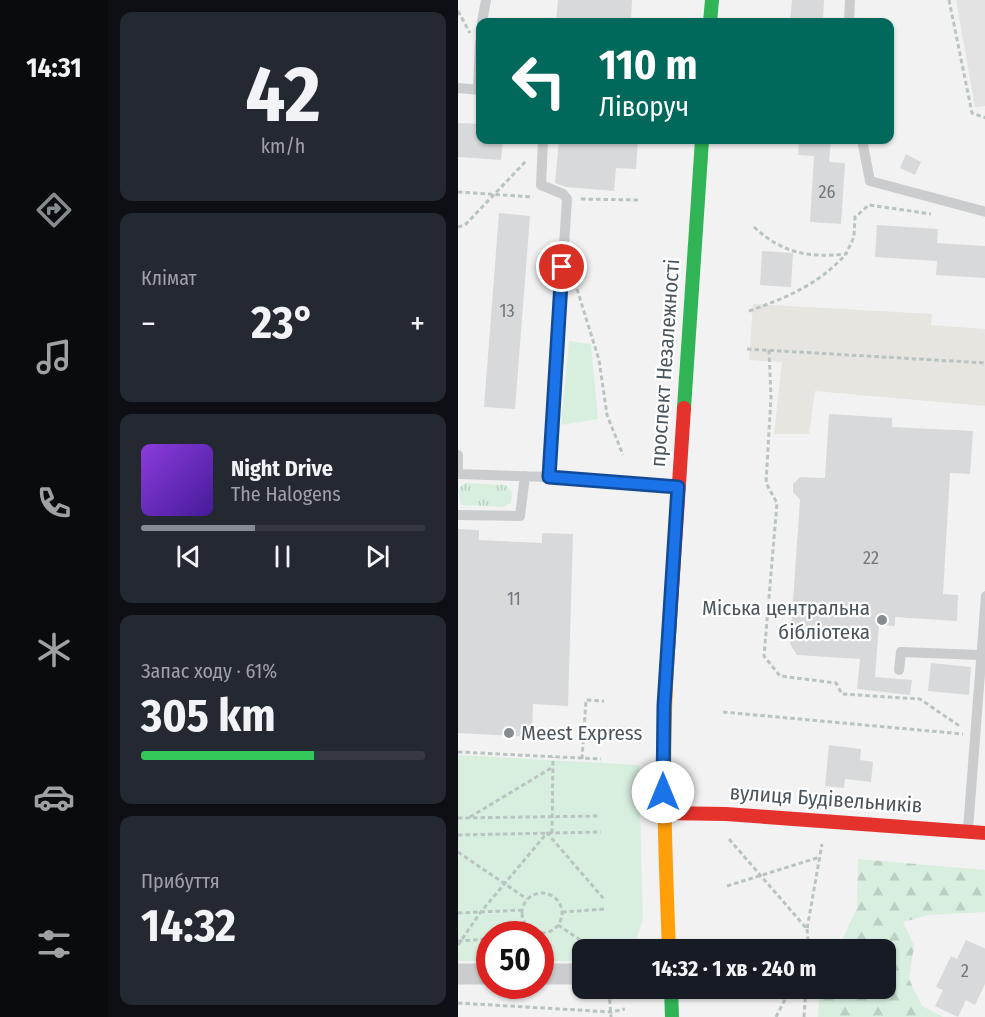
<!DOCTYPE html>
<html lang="uk">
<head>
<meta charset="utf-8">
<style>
  body { margin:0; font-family:"Fira Sans Condensed",sans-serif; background:#242831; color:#f1f3f6; height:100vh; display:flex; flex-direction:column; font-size:22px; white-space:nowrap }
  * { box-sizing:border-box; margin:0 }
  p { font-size:20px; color:#9ea1a6 }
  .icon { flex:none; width:33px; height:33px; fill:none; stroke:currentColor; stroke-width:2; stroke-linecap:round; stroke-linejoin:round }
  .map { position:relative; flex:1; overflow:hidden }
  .details { display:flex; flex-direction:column; gap:12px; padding:12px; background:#0d0f14; width:350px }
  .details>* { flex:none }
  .top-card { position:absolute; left:18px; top:18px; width:418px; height:126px; border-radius:12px; box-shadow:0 2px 4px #0004; background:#00695c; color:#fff; overflow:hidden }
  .speed { position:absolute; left:18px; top:921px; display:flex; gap:12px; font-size:30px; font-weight:700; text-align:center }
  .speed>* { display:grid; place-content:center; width:78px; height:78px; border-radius:50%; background:#171b24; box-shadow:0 2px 4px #0004; line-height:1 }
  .speed .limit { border:9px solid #d22; background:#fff; color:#111 }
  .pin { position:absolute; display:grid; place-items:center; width:51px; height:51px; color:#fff; margin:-26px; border:3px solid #fff; border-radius:50%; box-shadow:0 2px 6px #0007 }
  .me { position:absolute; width:66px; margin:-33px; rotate:0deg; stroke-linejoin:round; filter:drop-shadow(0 0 4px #0008) }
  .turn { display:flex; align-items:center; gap:21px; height:126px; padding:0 24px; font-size:27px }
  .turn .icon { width:78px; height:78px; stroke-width:2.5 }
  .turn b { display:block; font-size:42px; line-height:51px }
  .big { font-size:45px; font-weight:700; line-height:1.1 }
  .details .tile { flex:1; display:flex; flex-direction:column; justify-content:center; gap:9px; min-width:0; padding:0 21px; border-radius:12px; background:#242831 }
  .details .dial { align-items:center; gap:0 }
  .dial b { font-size:78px; line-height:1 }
  .song { display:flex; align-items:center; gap:18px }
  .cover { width:72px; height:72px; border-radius:9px; background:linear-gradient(135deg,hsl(270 70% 55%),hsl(260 70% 35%)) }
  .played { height:6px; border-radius:3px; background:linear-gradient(90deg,#858c91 40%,#363941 40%) }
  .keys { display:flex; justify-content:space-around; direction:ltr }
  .heat { display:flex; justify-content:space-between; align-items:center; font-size:33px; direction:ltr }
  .charge { height:9px; border-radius:4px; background:linear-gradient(90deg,#34c759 61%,#363941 0) }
  .trip { position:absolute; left:114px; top:939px; width:324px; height:60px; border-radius:12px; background:#171b24; box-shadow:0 2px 4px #0004; font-weight:700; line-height:60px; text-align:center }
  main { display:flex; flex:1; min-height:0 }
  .menu { display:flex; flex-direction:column; width:108px; justify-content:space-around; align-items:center; background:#090b0e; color:#9ea1a6 }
  .menu .icon { width:42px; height:42px }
  .menu .selected { color:#858c91 }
  .menu b { font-size:27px; color:#f1f3f6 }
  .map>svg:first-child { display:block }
  .commercial { fill:#e6e5e0 }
  .education { fill:#e4e3e3 }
  .grass { fill:url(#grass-tufts) }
  .forest { fill:url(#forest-firs) }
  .park { fill:#d8efe0 }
  .building { fill:#d8d9da }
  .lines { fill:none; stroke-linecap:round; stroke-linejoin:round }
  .path { stroke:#b9c4c0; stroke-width:3; stroke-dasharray:4.5 3; stroke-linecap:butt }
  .lane { stroke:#cacccd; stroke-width:10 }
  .street { stroke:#cacccd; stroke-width:21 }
  .fast { stroke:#30b455; stroke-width:14 }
  .slow { stroke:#ff9f0a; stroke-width:14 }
  .jam { stroke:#e5322d; stroke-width:14 }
  .route-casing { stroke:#114b97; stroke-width:15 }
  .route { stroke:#1a73e8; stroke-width:10 }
  .poi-dot { fill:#858c91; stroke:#fff; stroke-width:2 }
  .labels { text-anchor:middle; stroke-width:4.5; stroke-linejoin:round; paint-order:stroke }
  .number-label { font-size:18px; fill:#6f787e }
  .street-label { font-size:21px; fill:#4a555d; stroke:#fff }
  .poi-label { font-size:21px; fill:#4a555d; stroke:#fff; text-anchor:end }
</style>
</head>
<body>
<main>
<nav class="menu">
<b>14:31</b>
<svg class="icon selected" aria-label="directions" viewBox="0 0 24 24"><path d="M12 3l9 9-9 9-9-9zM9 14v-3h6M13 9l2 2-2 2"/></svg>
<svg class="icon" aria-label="music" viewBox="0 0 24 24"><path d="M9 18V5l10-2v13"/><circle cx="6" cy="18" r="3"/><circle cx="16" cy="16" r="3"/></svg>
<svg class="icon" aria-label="phone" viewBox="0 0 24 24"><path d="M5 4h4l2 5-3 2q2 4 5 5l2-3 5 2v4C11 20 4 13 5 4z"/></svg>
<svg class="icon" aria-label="climate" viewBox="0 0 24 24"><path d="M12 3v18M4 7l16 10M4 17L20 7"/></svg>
<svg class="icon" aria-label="car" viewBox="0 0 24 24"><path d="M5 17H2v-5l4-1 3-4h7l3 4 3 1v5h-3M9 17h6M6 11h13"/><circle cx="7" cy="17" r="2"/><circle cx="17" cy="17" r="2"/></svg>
<svg class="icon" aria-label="filters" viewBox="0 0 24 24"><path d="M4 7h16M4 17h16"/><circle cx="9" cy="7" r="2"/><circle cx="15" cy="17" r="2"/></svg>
</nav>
<section class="details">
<div class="tile dial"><b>42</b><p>km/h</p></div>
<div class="tile"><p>Клімат</p>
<div class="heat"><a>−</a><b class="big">23°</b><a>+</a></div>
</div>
<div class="tile">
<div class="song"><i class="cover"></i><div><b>Night Drive</b><p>The Halogens</p></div></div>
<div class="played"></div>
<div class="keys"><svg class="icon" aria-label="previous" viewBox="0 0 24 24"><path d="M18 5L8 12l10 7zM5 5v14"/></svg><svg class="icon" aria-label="pause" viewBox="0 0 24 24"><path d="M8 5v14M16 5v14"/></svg><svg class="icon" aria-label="next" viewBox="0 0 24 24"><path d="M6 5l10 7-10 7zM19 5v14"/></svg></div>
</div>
<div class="tile"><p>Запас ходу · 61%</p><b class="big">305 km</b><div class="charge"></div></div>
<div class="tile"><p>Прибуття</p><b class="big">14:32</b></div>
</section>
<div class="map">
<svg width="528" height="1017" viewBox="0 0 528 1017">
  <defs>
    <pattern id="grass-tufts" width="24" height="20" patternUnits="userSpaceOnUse" patternTransform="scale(1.5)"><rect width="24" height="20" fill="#d8efe0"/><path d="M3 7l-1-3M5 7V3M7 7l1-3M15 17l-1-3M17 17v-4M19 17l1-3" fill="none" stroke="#bbcfc3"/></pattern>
    <pattern id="forest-firs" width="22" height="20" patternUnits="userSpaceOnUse" patternTransform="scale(1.5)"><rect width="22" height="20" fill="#d8efe0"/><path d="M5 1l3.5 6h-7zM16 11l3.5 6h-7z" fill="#bbcfc3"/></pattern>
  </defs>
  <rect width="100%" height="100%" fill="#f2f2f2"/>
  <path class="commercial" d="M 295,304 L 474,314 L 473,325 L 527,329 L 527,406 L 357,391 L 351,434 L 316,434 L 324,362 L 291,360 Z"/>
  <path class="education" d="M 498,0 L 527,0 L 527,106 L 517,107 Z"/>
  <path class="grass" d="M 7,483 L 48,485 L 54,492 L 53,503 L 45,507 L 3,505 L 0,489 Z"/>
  <path class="forest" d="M 400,859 L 527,870 L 527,912 L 471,915 L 445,922 L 456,945 L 451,979 L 464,1006 L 485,1017 L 360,1017 L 361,997 L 365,989 L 428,988 L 428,950 L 380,949 L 399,908 Z"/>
  <path class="park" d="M 111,341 L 133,344 L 140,419 L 103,425 Z
    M 0,755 L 181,765 L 185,920 L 176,947 L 171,949 L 124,950 L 124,961 L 83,961 L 82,934 L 32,934 L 31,961 L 0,961 Z"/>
  <path class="building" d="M 100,0 L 174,0 L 173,22 L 98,22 Z
    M 334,0 L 366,0 L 365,22 L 332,22 Z
    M 0,123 L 22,124 L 22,140 L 45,140 L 43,160 L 0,157 Z
    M 101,140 L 180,140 L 178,169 L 158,168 L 156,191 L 108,187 L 97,183 Z
    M 341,140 L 373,140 L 371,162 L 387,163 L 383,224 L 352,222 L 356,156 L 340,155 Z
    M 448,154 L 463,162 L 457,175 L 442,168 Z
    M 41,213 L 72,216 L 57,409 L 26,407 Z
    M 419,225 L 480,229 L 479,243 L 528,246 L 528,278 L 478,275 L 479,261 L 417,257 Z
    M 304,251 L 335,253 L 333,287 L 302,285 Z
    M 371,414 L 434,418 L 434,427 L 515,431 L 512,474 L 492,473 L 485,594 L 500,595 L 499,621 L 437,617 L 437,626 L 421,625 L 417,677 L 454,680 L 452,695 L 399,689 L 402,659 L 339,655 L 332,644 L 342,500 L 335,492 L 335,484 L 342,477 L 367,478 Z
    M 0,529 L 21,530 L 21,540 L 84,543 L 84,533 L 115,534 L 110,706 L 75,704 L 74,737 L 0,733 Z
    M 473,663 L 513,667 L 511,695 L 470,691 Z
    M 371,745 L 403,749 L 402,760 L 415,762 L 413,782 L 387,779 L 386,788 L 367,786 Z
    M 508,940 L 528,949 L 528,982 L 517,1005 L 508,1000 L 500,1017 L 477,1006 L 485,990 L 478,987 L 493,956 L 499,959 Z"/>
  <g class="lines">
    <path class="path" d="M 491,0 L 514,113 L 528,118
      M 0,11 L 12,33
      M 0,192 L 75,197
      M 123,199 L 181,200
      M 0,227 L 7,225 L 69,160
      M 296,227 C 324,253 350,258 388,254 L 396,237 L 397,217 L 411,205 L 473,214
      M 119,289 L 141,360 L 149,415 L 165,455
      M 291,311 C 328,298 361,284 387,255
      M 289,349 L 528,363
      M 311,350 L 313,397 L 308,483 L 319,503 L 306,656 L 322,676 L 378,683 L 384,694 L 462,699 L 503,727
      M 265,712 L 505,734
      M 0,752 L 143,759
      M 124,759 L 128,700 L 146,701
      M 12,817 L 95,767
      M 0,818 L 142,816
      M 94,833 L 95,757
      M 0,835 L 143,832
      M 271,839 L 349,929 L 364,844
      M 0,852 L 69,899
      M 269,886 L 362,857
      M64 913a20 20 0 1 1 40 0a20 20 0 1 1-40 0Z
      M 104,912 L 147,909
      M 0,913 L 64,910
      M 100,925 L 137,950
      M 349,929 L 351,950
      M 45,934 L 67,923
      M 0,941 L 32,939
      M 0,945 L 22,913 L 89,833 L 146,899
      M 151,992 L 153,1017
      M 0,1003 L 153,1012 L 167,1009
      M 318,1017 L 333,988
      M 346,1017 L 348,988"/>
    <path class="lane" d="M 24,22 L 28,0
      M 391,22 L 392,0
      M 0,88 L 22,90
      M 20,90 L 22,42
      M 85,140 L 83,185 L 105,194 L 109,199 L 91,477
      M 404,140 L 412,181 L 528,212
      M 0,455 L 0,474
      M 0,474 L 91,477 L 219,487
      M 0,515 L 62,516 L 67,476
      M 441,670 L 443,652 L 522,655
      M 510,829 L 528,596"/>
    <path class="street" d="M 0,974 L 32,974
      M 82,974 L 124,974"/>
    <path class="fast" d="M 252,22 L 254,0
      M 226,408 L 244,140
      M 213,988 L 214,1017"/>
    <path class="slow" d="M 210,650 C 203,750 207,850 211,950"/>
    <path class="jam" d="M 210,650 L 226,408
      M 205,813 L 268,814 L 528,833"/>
  </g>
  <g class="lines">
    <defs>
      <path id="route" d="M 104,267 L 91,477 L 220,487 L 206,706 L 205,792"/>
    </defs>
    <use href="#route" class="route-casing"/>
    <use href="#route" class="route"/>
  </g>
  <g class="poi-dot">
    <circle cx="424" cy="620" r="6"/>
    <circle cx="51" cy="733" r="6"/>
  </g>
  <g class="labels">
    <g class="number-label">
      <text x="369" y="198">26</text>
      <text x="49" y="317">13</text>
      <text x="413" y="564">22</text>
      <text x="56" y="605">11</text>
      <text x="507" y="977">2</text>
    </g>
    <g class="street-label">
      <text transform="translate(207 363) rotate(-86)" y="7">проспект Незалежності</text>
      <text transform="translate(368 799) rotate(4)" y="7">вулиця Будівельників</text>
    </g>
    <g class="poi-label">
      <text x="412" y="615">Міська центральна<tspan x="412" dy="24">бібліотека</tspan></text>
      <text x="63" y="740" text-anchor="start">Meest Express</text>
    </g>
  </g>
</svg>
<div class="speed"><div class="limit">50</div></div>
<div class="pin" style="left:104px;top:267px;background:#d93025"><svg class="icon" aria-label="arrive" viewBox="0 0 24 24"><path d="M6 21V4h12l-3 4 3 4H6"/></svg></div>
<svg class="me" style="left:205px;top:792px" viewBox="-20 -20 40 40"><circle r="19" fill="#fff"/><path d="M0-13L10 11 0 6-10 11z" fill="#1a73e8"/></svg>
<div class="trip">14:32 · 1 хв · 240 m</div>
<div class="top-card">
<div class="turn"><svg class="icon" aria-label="left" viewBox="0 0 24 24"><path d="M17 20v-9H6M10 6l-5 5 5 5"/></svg><div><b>110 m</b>Ліворуч</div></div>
</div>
</div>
</main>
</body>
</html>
